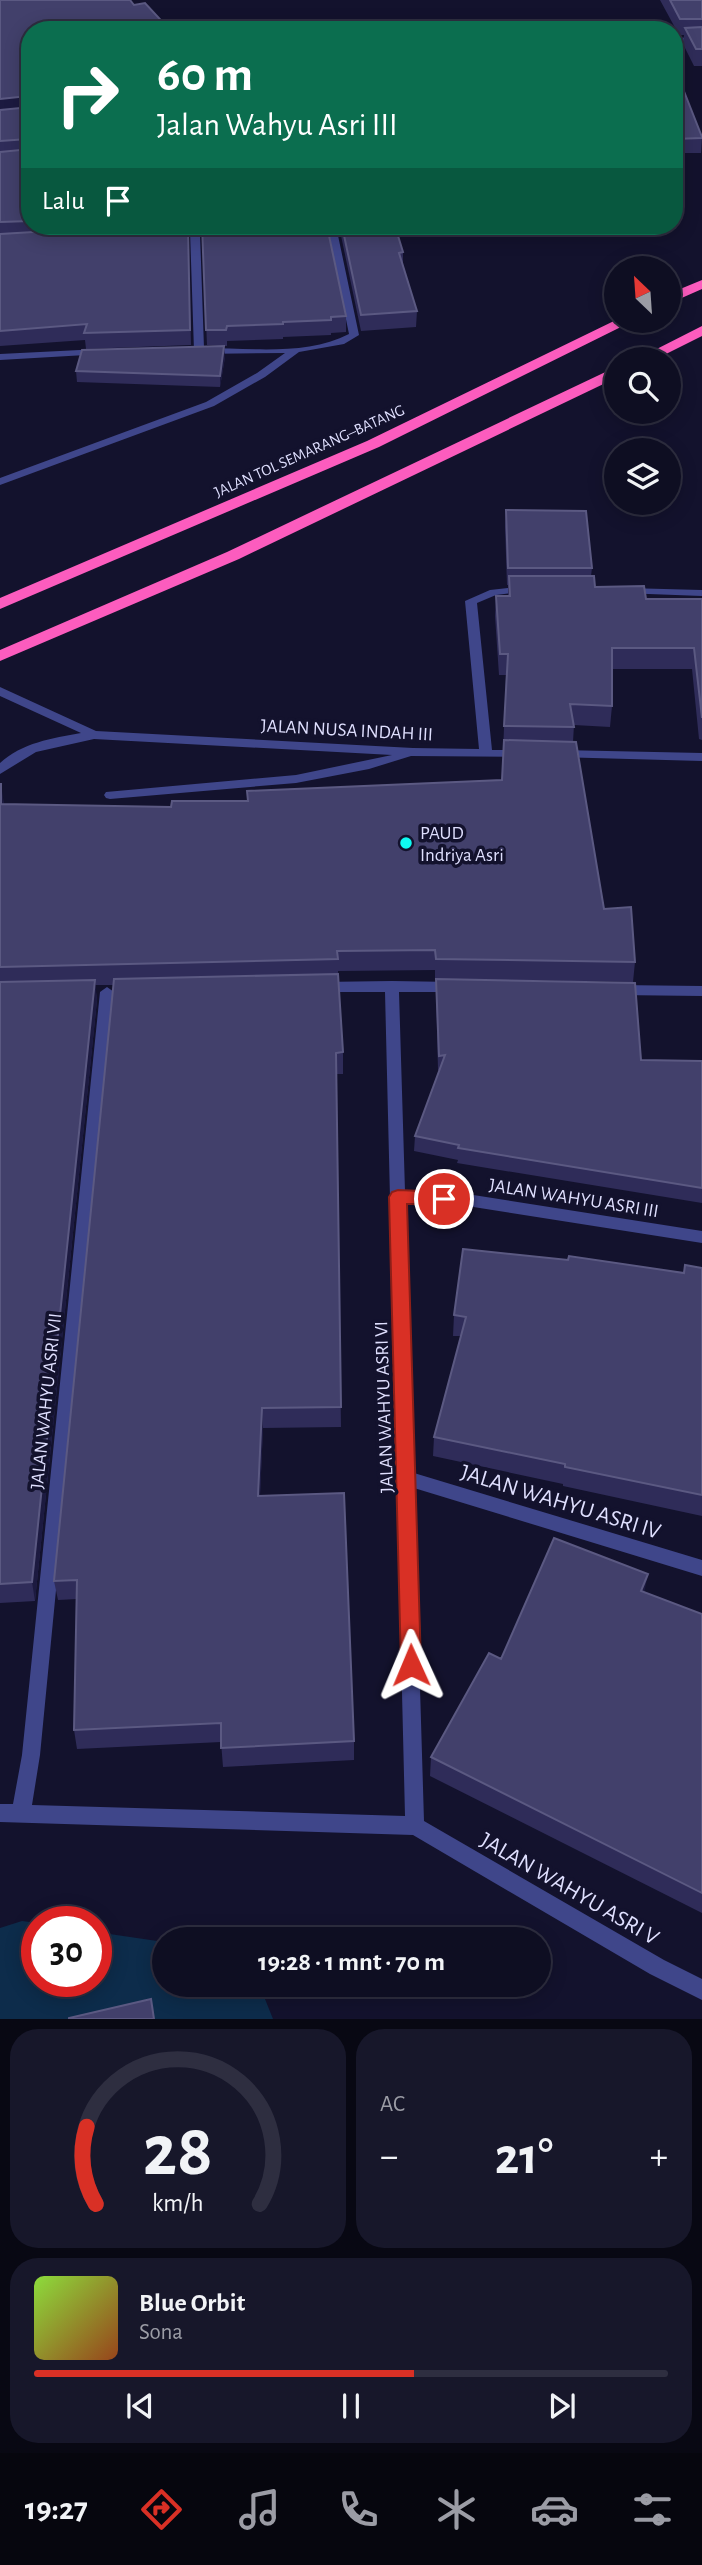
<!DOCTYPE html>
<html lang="id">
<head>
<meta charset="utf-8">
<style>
  body { margin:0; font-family:"Alegreya Sans",sans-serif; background:#17172a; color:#f1f3f6; height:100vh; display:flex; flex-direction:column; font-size:26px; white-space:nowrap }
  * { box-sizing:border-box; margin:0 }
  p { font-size:23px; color:#9b9ca5 }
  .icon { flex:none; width:38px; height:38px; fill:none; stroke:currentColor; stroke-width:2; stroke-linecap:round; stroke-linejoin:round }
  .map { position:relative; height:2019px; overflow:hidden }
  .drawer { display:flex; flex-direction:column; gap:10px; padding:10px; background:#080813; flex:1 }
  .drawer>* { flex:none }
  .guide { position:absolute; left:21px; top:21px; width:662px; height:214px; border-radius:28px; box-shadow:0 4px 18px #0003,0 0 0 2px #2e2e40; background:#0b6e4f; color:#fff; overflow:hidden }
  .needle { width:46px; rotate:335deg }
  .controls { position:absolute; left:604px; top:256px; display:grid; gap:14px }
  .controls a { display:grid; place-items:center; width:77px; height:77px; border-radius:50%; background:#0e0e22; box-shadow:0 4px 18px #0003,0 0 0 2px #2e2e40; font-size:35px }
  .speed { position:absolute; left:21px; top:1906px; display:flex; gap:14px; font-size:35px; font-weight:700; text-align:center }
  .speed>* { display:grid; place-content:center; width:91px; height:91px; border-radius:50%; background:#0e0e22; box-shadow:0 4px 18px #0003,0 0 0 2px #2e2e40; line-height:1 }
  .speed .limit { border:10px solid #d22; background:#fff; color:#111 }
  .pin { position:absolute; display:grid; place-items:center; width:60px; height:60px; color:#fff; margin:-30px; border:4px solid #fff; border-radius:50%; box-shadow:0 2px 7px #0007 }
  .me { position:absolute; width:77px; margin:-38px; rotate:359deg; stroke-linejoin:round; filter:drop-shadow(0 0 5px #0008) }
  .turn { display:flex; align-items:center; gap:24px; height:147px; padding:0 21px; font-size:32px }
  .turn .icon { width:91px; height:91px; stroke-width:2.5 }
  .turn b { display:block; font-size:49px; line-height:60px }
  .then { display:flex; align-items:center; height:66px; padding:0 21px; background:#0003; gap:14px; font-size:26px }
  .big { font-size:52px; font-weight:700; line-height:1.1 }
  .drawer .tile { flex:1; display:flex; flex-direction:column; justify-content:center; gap:10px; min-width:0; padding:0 24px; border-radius:28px; background:#17172a }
  .drawer .dial { align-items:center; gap:0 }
  .dial svg { height:182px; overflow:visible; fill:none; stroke:#2e2e40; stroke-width:7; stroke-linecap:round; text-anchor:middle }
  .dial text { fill:#f1f3f6; stroke:none }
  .song { display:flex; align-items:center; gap:21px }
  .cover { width:84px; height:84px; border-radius:10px; background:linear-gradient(135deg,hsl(90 70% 55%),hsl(20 70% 35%)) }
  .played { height:7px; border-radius:4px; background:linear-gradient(90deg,#d93025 60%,#2e2e40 60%) }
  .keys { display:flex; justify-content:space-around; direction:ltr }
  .heat { display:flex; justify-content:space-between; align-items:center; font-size:38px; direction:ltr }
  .drawer .tiles { flex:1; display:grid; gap:10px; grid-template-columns:1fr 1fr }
  .tile:last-child { grid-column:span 2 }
  .trip { position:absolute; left:152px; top:1927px; width:399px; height:70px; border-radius:35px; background:#0e0e22; box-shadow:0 4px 18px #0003,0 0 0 2px #2e2e40; font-weight:700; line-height:70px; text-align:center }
  .menu { display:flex; height:112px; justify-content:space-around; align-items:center; background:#06060e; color:#9b9ca5 }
  .menu .icon { width:49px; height:49px }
  .menu .current { color:#d93025 }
  .menu b { font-size:32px; color:#f1f3f6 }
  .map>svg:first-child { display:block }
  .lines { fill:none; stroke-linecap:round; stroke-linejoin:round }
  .river { fill:#0d2c4b; fill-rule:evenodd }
  .street { fill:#3f468a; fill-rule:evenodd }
  .highway { fill:#fc5cbe; fill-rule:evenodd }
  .wall { fill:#2f2c59 }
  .shaded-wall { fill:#1c1a40 }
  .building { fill:#42406b; stroke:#5b5982; stroke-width:2 }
  .route { fill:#d93025; stroke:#8d1f18; stroke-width:2 }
  .poi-dot { fill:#0ffaf2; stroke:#13122d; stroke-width:2.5 }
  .labels { text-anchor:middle; stroke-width:7; stroke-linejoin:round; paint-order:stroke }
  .far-street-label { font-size:16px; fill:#dfdffe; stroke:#13122d }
  .street-label { font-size:19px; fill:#dfdffe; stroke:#13122d }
  .poi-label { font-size:19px; fill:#dfdffe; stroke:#13122d; text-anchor:start }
  .near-street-label { font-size:23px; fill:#dfdffe; stroke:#13122d }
</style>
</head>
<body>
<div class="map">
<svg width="702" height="2019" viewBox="0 0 702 2019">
  <rect width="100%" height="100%" fill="#13122d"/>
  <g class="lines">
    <path class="river" d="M 22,1921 L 37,1923 L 37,1981 L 96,1981 L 96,1932 L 164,1942 L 164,1984 L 259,1984 L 273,2019 L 0,2019 L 0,1928 Z"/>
    <path class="street" d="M 702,37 L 702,41 L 674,42 L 674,38 Z
      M 223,226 L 256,226 L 251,229 L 200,233 L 204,348 C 250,348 307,356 349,334 L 327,226 L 336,226 L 359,335 L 344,344 L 299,352 L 265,377 L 214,406 L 0,485 L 0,478 L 206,402 L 257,373 L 285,353 L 199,354 L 194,351 L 190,231 L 195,228 Z
      M 100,349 L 105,352 L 103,354 L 0,360 L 0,354 Z
      M 526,586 L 530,587 L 530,591 L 496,595 L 477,603 L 492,750 L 522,750 L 526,751 L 528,754 L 526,757 L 411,756 L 369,769 L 296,783 L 110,799 L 106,798 L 104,795 L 106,792 L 296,775 L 392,755 L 94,739 L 36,752 L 0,774 L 0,763 C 22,743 52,738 81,733 L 0,696 L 0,687 L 96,731 L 413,748 L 479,749 L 465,601 L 490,590 Z
      M 626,588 L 702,590 L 702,596 L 622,593 L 620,591 Z
      M 560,750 L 702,753 L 702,761 L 556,757 L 554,754 L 556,751 Z
      M 392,981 L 454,982 L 461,987 L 454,992 L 399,992 L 405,1191 L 467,1194 L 702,1231 L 702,1243 L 467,1206 L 406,1203 L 414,1473 L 702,1560 L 702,1576 L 414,1488 L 424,1821 L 664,1960 L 702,1979 L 702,2000 L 650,1974 L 413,1835 L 0,1822 L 0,1804 L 13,1804 L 22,1755 L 100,992 L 107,987 L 114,992 L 40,1755 L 32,1805 L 405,1816 L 385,992 L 320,992 L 313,987 L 320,982 Z
      M 617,985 L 702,986 L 702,996 L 617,995 L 610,990 Z"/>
    <path class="highway" d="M 702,280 L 702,289 L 668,304 L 668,294 Z
      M 616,320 L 635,320 L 379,447 L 0,609 L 0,598 L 367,441 Z
      M 702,326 L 702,336 L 656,359 L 637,359 Z
      M 616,367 L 616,378 L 239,559 L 0,661 L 0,650 L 227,552 Z"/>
  </g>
  <path class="wall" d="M 0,0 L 30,30 L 30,226 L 192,226 L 188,226 L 191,345 L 86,349 L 85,340 L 0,346 Z
    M 660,0 L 702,0 L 702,66 L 694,66 L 683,44 L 684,35 L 679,35 Z
    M 674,66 L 702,137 L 701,153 L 674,153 Z
    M 202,226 L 346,316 L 346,332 L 331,333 L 331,335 L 283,337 L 283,339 L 227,341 L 227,346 L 207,345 Z
    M 339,226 L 395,226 L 403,252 L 403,267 L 417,311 L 416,327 L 361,331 Z
    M 225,357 L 220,387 L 77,382 L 76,371 Z
    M 506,510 L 592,568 L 591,576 L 595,587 L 646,599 L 702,599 L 702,740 L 699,739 L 692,669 L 612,669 L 612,706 L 610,727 L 574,725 L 573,742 L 604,909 L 635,962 L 633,982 L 435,979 L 435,970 L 338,971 L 343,1052 L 343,1074 L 336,1074 L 341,1427 L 263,1428 L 260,1496 L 354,1741 L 354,1760 L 223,1767 L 221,1742 L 77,1749 L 74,1730 L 77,1599 L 58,1600 L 54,1581 L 114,985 L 95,985 L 97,1000 L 35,1601 L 0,1603 L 0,784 L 4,805 L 171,807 L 502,780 L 506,675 L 499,675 L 495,616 L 496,596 L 508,596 L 508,585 L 507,585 L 505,527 Z
    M 436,979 L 641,1060 L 702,1061 L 702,1203 L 457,1163 L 458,1160 L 414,1151 L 415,1136 L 439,1070 L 438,1070 L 436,994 Z
    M 568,1260 L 684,1273 L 702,1268 L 702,1516 L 563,1486 L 563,1484 L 433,1456 L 434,1437 L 461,1336 L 453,1336 L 454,1315 Z
    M 645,1592 L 702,1614 L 702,1913 L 430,1776 L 431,1757 L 501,1659 Z"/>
  <path class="shaded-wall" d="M 28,96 L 30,110 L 0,113 L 0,99 Z
    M 224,346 L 225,357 L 220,387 L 220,376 Z
    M 1,784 L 4,804 L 1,804 Z
    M 95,980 L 97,1000 L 35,1601 L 32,1582 Z
    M 262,1408 L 263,1428 L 259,1516 L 258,1496 Z
    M 648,1574 L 644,1594 L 641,1591 Z"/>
  <path class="building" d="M 0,0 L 130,0 L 134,5 L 145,3 L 170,30 L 30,30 L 30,97 L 28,96 L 0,99 Z
    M 670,0 L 702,0 L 702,19 L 680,19 Z
    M 702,27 L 702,49 L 696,49 L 685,28 Z
    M 674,66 L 702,137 L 702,138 L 674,139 Z
    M 30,107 L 30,140 L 28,139 L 0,141 L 0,110 Z
    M 30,149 L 30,221 L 0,222 L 0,152 Z
    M 103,226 L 116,226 L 119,228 L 142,226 L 188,226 L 190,330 L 84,333 L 87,324 L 0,331 L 0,234 L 101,228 Z
    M 202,226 L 327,226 L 346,316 L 331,317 L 331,320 L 283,322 L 283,324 L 227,326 L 226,330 L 206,330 Z
    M 342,226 L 395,226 L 403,252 L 399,253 L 417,311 L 361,315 Z
    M 224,346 L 220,376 L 76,371 L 82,350 Z
    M 506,510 L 586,511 L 592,568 L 508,568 Z
    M 509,576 L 594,576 L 595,587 L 644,586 L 646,599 L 702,599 L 702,718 L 694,648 L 612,648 L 612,706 L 570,704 L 574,727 L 504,726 L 508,654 L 500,654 L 496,596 L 510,596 Z
    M 504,740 L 576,742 L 604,909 L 631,907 L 635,962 L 436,959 L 435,950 L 337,951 L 338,959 L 0,967 L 0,784 L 1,784 L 1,804 L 171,807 L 172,801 L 248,801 L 247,791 L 502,780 Z
    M 338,974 L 343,1052 L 336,1053 L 341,1407 L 262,1408 L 258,1496 L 344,1493 L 354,1741 L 221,1748 L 221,1723 L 74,1730 L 77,1580 L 54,1581 L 114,979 Z
    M 436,979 L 635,983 L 641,1060 L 702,1061 L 702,1188 L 458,1148 L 459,1145 L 415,1136 L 445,1055 L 439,1056 Z
    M 95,980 L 32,1582 L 0,1584 L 0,982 Z
    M 463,1249 L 568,1260 L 569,1256 L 684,1273 L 685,1265 L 702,1268 L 702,1495 L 565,1467 L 565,1464 L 434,1437 L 466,1317 L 454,1315 Z
    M 554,1538 L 648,1574 L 641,1591 L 702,1614 L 702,1893 L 431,1757 L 489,1653 L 501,1659 Z
    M 151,1999 L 154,2019 L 69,2019 L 69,2018 Z"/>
  <path class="route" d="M 398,1190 L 444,1192 L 450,1194 L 452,1199 L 450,1204 L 407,1204 L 421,1665 L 418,1672 L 411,1675 L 404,1672 L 401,1665 L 389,1197 L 392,1192 Z"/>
  <circle class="poi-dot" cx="406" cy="843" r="7"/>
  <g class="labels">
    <g class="far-street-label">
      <text transform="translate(309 450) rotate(-24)" y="6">JALAN TOL SEMARANG–BATANG</text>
    </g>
    <g class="street-label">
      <text transform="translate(347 729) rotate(3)" y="7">JALAN NUSA INDAH III</text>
      <text transform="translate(574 1197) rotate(9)" y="7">JALAN WAHYU ASRI III</text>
      <text transform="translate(45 1401) rotate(-84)" y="7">JALAN WAHYU ASRI VII</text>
      <text transform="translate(383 1407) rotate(-92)" y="7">JALAN WAHYU ASRI VI</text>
    </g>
    <g class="poi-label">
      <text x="420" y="839">PAUD<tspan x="420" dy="22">Indriya Asri</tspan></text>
    </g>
    <g class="near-street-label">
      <text transform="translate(561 1501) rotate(17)" y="8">JALAN WAHYU ASRI IV</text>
      <text transform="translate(570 1888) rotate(30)" y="8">JALAN WAHYU ASRI V</text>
    </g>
  </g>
</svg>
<div class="controls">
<a><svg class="needle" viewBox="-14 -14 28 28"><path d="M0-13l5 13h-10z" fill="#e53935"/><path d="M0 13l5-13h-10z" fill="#9b9ca5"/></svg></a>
<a><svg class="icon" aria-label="search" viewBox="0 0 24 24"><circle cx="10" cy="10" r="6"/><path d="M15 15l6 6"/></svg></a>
<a><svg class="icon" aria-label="layers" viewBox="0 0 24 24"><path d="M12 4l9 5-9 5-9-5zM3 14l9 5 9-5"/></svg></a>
</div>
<div class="speed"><div class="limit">30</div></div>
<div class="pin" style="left:444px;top:1199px;background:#d93025"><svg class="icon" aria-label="arrive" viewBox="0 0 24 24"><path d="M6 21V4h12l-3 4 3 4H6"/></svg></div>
<svg class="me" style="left:411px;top:1665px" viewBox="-20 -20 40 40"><path d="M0-17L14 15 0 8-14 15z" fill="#d93025" stroke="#fff" stroke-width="4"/></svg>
<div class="trip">19:28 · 1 mnt · 70 m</div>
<div class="guide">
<div class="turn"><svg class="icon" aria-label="right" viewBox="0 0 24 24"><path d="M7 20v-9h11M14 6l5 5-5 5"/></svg><div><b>60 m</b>Jalan Wahyu Asri III</div></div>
<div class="then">Lalu<svg class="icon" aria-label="arrive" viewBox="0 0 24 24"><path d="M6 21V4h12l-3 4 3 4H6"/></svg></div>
</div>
</div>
<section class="drawer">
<div class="tiles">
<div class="tile dial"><svg viewBox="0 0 100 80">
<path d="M14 69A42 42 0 1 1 86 69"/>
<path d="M14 69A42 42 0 0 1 10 35" stroke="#d93025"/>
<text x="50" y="56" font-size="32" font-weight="700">28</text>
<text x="50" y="72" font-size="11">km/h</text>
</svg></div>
<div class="tile"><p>AC</p>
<div class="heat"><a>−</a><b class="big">21°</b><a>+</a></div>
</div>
<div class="tile">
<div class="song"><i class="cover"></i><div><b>Blue Orbit</b><p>Sona</p></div></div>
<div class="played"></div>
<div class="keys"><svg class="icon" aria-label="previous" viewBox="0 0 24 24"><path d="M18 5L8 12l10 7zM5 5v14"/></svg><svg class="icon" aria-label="pause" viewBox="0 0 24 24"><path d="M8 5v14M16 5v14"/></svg><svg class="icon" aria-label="next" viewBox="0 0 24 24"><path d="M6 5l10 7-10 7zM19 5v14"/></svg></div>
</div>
</div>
</section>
<nav class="menu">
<b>19:27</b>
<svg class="icon current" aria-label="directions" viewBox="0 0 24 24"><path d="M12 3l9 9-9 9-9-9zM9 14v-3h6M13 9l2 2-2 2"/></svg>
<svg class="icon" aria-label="music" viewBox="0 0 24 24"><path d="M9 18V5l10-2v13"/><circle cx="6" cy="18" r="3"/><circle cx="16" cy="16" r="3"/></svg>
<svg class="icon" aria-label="phone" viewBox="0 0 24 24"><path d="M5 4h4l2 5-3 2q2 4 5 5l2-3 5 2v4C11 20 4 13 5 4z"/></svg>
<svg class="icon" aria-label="climate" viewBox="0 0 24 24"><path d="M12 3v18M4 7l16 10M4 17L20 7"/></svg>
<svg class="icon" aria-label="car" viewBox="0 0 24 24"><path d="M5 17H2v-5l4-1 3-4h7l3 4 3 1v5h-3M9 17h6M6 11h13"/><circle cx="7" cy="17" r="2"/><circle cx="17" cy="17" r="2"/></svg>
<svg class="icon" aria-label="filters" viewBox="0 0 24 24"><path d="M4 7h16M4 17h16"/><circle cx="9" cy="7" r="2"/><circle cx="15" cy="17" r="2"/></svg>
</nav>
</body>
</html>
